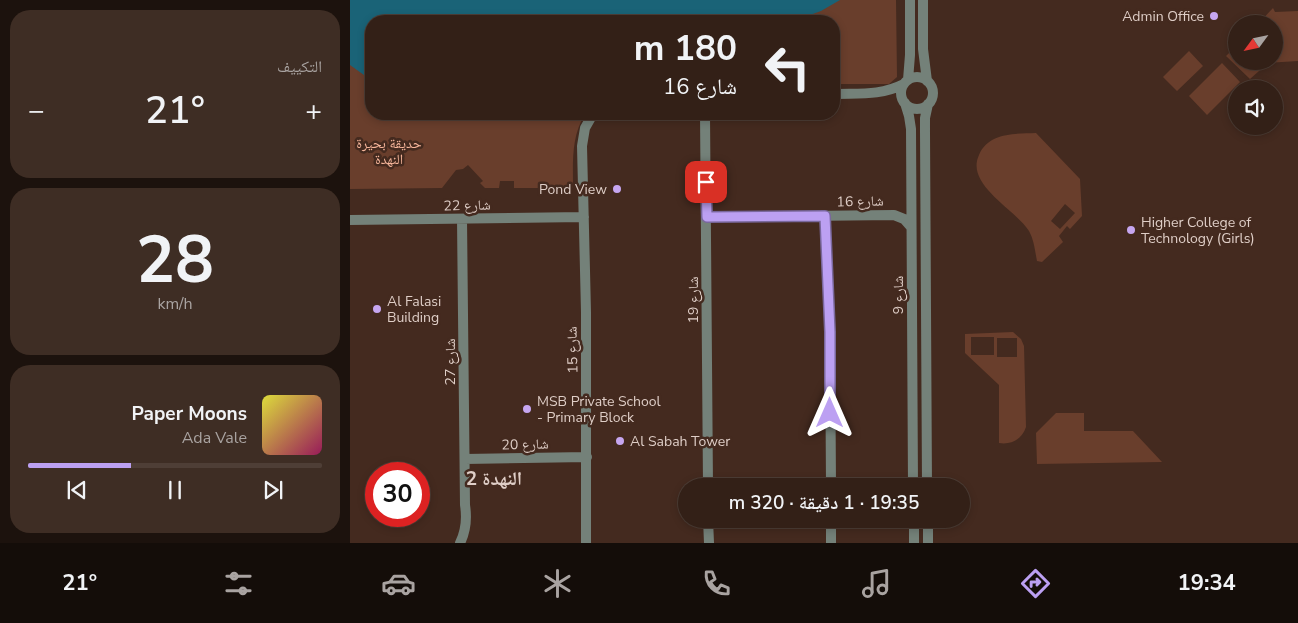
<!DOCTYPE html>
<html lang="ar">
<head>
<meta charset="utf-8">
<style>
  body { margin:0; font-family:"Nunito Sans","Noto Naskh Arabic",sans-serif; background:#3e2d24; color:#f1f3f6; direction:rtl; height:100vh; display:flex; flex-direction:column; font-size:19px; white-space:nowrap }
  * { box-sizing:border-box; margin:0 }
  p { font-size:16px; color:#a9a3a1 }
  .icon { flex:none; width:28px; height:28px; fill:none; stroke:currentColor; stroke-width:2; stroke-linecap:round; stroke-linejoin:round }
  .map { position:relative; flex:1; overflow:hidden; direction:ltr }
  .drawer { display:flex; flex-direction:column; gap:10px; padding:10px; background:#1c120d; width:350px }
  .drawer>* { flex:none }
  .guide { position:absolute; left:15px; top:15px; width:475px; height:105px; border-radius:20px; box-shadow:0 2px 8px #0003,0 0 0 1px #4e3e36; direction:rtl; background:#332017; color:#f1f3f6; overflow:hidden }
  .needle { width:32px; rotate:237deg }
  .buttons { position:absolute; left:878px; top:15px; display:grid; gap:10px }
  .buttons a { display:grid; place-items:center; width:55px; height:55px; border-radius:50%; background:#332017; box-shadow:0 2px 8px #0003,0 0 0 1px #4e3e36; font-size:25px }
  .speed { position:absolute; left:15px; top:462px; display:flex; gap:10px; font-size:25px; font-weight:700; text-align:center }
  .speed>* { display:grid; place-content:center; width:65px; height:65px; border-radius:50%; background:#332017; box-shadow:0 2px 8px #0003,0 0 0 1px #4e3e36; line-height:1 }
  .speed .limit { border:8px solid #d22; background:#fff; color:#111 }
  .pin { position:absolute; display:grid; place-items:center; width:42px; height:42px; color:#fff; margin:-21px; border-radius:10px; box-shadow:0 2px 8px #0006 }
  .me { position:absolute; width:55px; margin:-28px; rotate:0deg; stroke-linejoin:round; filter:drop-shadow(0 0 4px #0008) }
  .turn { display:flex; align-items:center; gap:18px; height:105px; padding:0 20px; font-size:22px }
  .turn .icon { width:65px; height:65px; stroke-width:2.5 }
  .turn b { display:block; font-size:35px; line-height:42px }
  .big { font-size:38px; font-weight:600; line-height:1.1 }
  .drawer .tile { flex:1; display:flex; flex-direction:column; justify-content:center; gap:8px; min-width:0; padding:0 18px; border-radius:20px; background:#3e2d24 }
  .drawer .dial { align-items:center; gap:0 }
  .dial b { font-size:65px; line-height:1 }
  .song { display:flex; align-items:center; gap:15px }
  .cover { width:60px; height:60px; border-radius:8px; background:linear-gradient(135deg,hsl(60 70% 55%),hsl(330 70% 35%)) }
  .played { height:5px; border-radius:2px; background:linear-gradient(90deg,#bca0f2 35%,#4e3e36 35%) }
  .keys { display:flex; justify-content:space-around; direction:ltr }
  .heat { display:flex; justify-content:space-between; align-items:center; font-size:28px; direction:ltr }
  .trip { position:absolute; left:328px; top:478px; width:292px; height:50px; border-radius:25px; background:#332017; box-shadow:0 2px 8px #0003,0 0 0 1px #4e3e36; font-weight:600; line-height:50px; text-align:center; direction:rtl }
  .tabs { display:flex; height:80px; justify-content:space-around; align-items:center; background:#140d09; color:#a9a3a1 }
  .tabs .icon { width:35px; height:35px }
  .tabs .active { color:#bca0f2 }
  .tabs b { font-size:22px; color:#f1f3f6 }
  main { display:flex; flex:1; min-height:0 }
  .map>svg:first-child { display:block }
  .green { fill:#693e2c; fill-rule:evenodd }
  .water { fill:#1a6377 }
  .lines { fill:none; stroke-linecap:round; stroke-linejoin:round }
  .minor { stroke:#748179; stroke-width:10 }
  .route-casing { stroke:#7a689d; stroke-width:12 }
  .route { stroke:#bca0f2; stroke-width:9 }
  .poi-dot { fill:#c6a6f0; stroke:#442a1f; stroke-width:2 }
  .labels { text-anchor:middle; stroke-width:5; stroke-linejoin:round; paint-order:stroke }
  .poi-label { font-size:14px; fill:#dfcec7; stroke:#442a1f; text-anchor:start }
  .park-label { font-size:14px; fill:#f7b69b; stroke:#442a1f }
  .street-label { font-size:14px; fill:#dfcec7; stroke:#442a1f }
  .district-label { font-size:19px; font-weight:bold; fill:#dfcec7; stroke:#442a1f }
</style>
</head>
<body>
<main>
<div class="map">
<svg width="948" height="543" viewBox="0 0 948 543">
  <rect width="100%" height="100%" fill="#442a1f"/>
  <path class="green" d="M 0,0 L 546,0 L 547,77 L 539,84 L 484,84 L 484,21 L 21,21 L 21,114 L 235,114 C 221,137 223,162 223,188 L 164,188 L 164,181 L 150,181 L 149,188 L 135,188 L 130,183 L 133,181 L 118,165 L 113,169 L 106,170 L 92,188 L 0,189 Z
    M 923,8 L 925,12 L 948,11 L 948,61 L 918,63 L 900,79 L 876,56 L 886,46 L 886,61 L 924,61 L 924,24 L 908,24 Z
    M 839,51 L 853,66 L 827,91 L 813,77 Z
    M 872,63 L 890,82 L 857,115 L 839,96 Z
    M 686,133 L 730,179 L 732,216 L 720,229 L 717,226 L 709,236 L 713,242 L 692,262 L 687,261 C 685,251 684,240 679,231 C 665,209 615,185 629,155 C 639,132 665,134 686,133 ZM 715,204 L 725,213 L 710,229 L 701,221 Z
    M 663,332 L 671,339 L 674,346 L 676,427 C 672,439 662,445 649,443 L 649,385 L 615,353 L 615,334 ZM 621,337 L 644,337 L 644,355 L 621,355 ZM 647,338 L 667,338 L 667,357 L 647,357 Z
    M 706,413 L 734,413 L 734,431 L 783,431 L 812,462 L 687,464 L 686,433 Z"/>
  <path class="water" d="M 0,0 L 490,0 L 471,11 L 443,21 L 319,21 L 299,17 L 282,16 L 264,17 L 240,21 L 21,21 L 21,80 L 0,65 Z"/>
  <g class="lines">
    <path class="minor" d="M 573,0 L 573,49 L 577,81
      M551 93a16 16 0 1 1 32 0a16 16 0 1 1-32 0Z
      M 558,80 L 560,55 L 560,0
      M 484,94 C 509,93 530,96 554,84
      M 555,103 L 559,116 L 561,129 L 563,486
      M 355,114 C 357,238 356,362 358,486
      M 475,216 L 480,331 L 481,486
      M 357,217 L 544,215 L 554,219 L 561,227
      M 0,220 L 234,217
      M 115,459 L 237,457
      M 577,486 L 575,132 L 575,118 L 578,104
      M 358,519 L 359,543
      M 481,519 L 481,543
      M 564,519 L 564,543
      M 578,519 L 578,543
      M 110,543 C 116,531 117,518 115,505 L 112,219
      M 236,543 L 236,312 L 232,146 L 235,128 L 243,114"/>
  </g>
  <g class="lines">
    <defs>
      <path id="route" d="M 356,182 L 357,217 L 475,216 L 480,332 L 480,413"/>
    </defs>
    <use href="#route" class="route-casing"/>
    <use href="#route" class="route"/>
  </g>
  <g class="poi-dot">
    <circle cx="864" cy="16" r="5"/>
    <circle cx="267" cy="189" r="5"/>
    <circle cx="781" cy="230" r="5"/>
    <circle cx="27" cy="309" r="5"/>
    <circle cx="177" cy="409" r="5"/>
    <circle cx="270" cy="441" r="5"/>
  </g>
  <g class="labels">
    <g class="poi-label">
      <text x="854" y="21" text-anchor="end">Admin Office</text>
      <text x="257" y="194" text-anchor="end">Pond View</text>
      <text x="791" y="227">Higher College of<tspan x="791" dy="16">Technology (Girls)</tspan></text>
      <text x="37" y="306">Al Falasi<tspan x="37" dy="16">Building</tspan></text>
      <text x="187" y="406">MSB Private School<tspan x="187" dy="16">- Primary Block</tspan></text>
      <text x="280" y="446">Al Sabah Tower</text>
    </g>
    <g class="park-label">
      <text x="39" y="148">حديقة بحيرة<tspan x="39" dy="16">النهدة</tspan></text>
    </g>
    <g class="street-label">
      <text transform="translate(510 201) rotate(-1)" y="5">شارع 16</text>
      <text transform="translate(117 205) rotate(-1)" y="5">شارع 22</text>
      <text transform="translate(548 295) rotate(-90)" y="5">شارع 9</text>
      <text transform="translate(343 300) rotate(-90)" y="5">شارع 19</text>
      <text transform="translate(222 350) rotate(-91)" y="5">شارع 15</text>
      <text transform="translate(100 362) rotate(-90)" y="5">شارع 27</text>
      <text transform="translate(175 444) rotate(-1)" y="5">شارع 20</text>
    </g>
    <g class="district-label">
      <text x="144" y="485">النهدة 2</text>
    </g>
  </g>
</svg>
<div class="buttons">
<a><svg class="needle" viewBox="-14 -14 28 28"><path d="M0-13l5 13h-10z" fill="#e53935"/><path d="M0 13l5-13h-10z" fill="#a9a3a1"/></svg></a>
<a><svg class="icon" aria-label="sound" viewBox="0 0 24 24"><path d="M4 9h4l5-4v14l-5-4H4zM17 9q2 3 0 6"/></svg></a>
</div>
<div class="speed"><div class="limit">30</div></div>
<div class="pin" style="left:356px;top:182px;background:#d93025"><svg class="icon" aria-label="arrive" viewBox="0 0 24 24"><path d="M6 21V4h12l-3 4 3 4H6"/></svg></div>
<svg class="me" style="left:480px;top:413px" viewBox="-20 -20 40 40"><path d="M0-17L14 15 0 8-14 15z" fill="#bca0f2" stroke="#fff" stroke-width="4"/></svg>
<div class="trip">19:35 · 1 دقيقة · 320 m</div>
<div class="guide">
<div class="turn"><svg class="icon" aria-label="left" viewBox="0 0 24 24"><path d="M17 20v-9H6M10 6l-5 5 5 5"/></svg><div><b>180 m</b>شارع 16</div></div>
</div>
</div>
<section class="drawer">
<div class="tile"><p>التكييف</p>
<div class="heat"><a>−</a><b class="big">21°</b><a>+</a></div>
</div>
<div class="tile dial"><b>28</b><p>km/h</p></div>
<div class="tile">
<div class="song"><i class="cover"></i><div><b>Paper Moons</b><p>Ada Vale</p></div></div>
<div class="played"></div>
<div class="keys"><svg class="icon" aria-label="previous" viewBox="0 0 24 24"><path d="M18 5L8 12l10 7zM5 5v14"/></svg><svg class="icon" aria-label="pause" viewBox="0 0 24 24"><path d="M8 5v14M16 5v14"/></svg><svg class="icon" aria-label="next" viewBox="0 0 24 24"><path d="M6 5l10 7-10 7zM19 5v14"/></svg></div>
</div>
</section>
</main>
<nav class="tabs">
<b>19:34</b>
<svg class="icon active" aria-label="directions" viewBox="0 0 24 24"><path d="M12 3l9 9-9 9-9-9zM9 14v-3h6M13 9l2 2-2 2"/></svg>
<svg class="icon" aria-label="music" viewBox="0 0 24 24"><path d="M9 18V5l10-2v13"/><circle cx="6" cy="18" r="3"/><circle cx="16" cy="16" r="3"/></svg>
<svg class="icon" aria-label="phone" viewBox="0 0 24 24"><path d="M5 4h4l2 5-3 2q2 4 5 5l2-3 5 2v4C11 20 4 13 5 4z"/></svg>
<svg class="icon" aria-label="climate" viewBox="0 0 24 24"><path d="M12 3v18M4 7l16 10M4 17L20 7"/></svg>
<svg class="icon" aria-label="car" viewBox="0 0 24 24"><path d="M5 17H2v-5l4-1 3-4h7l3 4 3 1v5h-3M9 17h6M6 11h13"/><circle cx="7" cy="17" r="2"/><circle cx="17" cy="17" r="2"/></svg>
<svg class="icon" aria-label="filters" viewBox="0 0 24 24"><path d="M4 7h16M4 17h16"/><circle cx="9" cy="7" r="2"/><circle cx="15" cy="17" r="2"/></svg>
<b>21°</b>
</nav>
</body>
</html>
